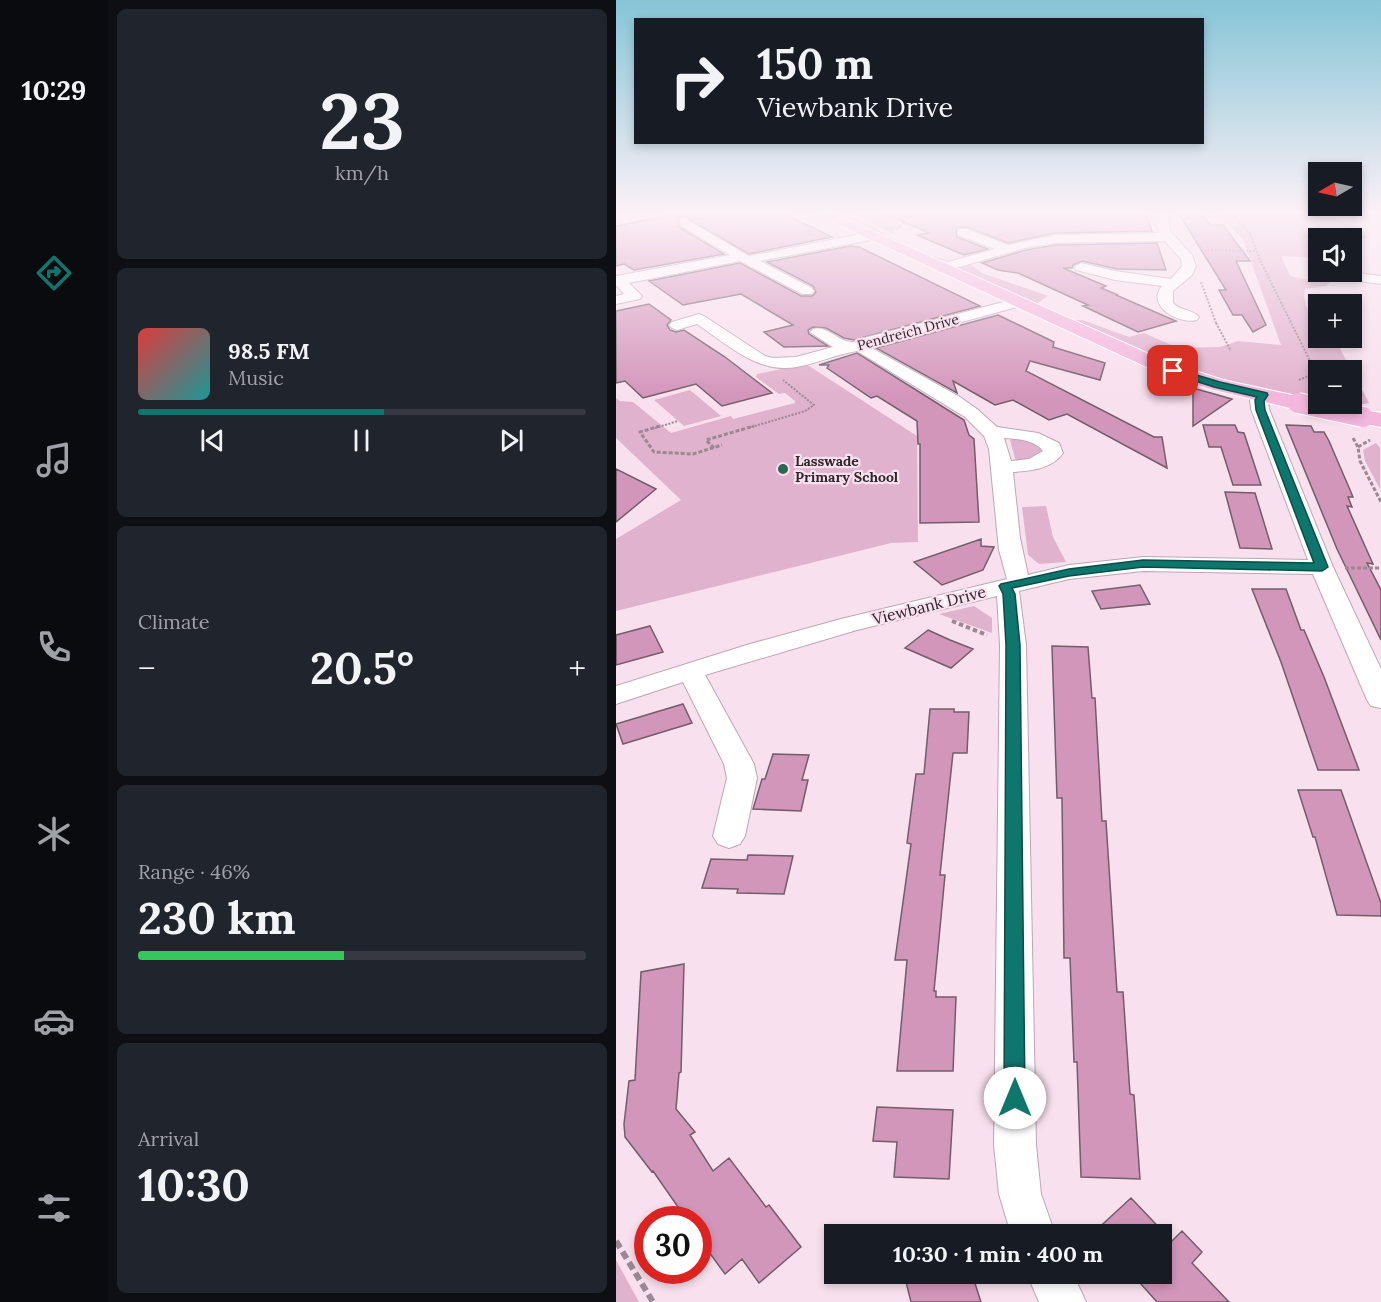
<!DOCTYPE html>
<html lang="en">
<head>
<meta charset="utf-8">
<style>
  body { margin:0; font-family:Lora,serif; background:#20242c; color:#f1f3f6; height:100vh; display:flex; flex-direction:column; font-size:22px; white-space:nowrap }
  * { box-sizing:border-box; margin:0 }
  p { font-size:20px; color:#9ea1a6 }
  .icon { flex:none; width:33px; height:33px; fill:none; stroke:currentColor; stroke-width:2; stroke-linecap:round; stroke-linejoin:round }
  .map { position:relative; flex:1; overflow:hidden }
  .panel { display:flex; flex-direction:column; gap:9px; padding:9px; background:#0d0f14; width:508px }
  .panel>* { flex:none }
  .top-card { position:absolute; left:18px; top:18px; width:570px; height:126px; border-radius:0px; box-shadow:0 3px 9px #0003; background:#171b24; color:#f1f3f6; overflow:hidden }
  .needle { width:39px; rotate:261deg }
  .buttons { position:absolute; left:692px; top:162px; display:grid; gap:12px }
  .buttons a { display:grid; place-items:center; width:54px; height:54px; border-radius:0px; background:#171b24; box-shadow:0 3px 9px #0003; font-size:30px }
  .speed { position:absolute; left:18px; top:1206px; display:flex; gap:12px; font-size:30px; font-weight:700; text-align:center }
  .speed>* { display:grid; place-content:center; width:78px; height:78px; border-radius:50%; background:#171b24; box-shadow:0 3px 9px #0003; line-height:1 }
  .speed .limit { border:9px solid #d22; background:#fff; color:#111 }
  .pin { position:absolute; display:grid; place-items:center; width:51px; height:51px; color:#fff; margin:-26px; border-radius:12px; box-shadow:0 3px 9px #0006 }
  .me { position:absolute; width:66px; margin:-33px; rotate:0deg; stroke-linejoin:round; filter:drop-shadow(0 0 4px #0008) }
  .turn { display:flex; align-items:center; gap:21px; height:126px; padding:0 24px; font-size:27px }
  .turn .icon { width:78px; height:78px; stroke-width:2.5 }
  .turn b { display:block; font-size:42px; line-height:51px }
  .big { font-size:45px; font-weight:700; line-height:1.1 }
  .panel .widget { flex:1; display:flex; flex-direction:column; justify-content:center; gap:9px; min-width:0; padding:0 21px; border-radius:9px; background:#20242c }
  .panel .dial { align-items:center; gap:0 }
  .dial b { font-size:78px; line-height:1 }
  .song { display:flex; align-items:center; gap:18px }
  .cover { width:72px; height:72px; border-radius:9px; background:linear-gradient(135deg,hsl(0 70% 55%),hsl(180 70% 35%)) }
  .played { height:6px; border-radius:3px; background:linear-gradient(90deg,#0f766e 55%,#363941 55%) }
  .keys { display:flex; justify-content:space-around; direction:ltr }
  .heat { display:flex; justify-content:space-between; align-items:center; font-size:33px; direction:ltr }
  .charge { height:9px; border-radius:4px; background:linear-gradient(90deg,#34c759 46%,#363941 0) }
  .trip { position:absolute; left:208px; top:1224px; width:348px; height:60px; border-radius:0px; background:#171b24; box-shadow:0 3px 9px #0003; font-weight:700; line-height:60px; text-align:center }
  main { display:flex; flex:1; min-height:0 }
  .menu { display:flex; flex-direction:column; width:108px; justify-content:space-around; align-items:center; background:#090b0e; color:#9ea1a6 }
  .menu .icon { width:42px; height:42px }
  .menu .selected { color:#0f766e }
  .menu b { font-size:27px; color:#f1f3f6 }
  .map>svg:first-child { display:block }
  .green { fill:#e1b2cd }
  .building { fill:#d396bb; stroke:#725d69; stroke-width:1.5 }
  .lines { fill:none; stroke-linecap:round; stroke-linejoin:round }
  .minor-casing { stroke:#bda6b3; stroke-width:2 }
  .major-casing { stroke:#fff; stroke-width:2 }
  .path-far3 { stroke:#9a8892; stroke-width:2; stroke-dasharray:2 1.5; stroke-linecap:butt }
  .path-far2 { stroke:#9a8892; stroke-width:3; stroke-dasharray:4 2; stroke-linecap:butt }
  .path-far1 { stroke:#9a8892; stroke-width:4; stroke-dasharray:4.5 3; stroke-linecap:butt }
  .path { stroke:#9a8892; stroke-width:6; stroke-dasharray:8 4.5; stroke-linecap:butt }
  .minor { fill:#fff; fill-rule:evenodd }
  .major { fill:#f4b6dd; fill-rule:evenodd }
  .major-bridge-casing { stroke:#fff; stroke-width:22; stroke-linecap:butt }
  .major-bridge { stroke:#f4b6dd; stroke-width:20 }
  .route { fill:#0f766e; stroke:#0a4d48; stroke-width:1.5 }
  .poi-dot { fill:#2b6651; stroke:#f9e0ee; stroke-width:2 }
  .labels { text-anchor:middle; stroke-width:4.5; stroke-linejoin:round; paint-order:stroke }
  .far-street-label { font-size:14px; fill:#2f262b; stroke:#f9e0ee }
  .far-poi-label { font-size:14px; font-weight:bold; fill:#2f262b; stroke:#f9e0ee; text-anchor:start }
  .street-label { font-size:16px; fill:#2f262b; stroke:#f9e0ee }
</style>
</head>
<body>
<main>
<nav class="menu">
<b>10:29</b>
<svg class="icon selected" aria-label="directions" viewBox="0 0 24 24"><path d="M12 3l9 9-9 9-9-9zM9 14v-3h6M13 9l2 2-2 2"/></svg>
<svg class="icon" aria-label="music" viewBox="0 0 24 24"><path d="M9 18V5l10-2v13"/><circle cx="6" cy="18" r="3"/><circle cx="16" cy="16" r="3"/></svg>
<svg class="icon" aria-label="phone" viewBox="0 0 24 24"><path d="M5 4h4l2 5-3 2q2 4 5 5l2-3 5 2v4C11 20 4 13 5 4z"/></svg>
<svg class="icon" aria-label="climate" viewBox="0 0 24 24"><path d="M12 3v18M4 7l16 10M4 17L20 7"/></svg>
<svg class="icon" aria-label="car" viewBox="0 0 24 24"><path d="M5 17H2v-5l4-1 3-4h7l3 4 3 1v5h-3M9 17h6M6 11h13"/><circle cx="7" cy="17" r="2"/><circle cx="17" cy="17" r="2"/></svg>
<svg class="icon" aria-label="filters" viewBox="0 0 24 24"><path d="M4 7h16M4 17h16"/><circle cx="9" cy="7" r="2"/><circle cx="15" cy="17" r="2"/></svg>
</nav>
<section class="panel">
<div class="widget dial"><b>23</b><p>km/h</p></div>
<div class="widget">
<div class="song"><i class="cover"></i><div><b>98.5 FM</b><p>Music</p></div></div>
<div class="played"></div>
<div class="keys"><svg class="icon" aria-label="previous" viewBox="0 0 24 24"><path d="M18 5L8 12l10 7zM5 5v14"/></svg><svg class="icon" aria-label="pause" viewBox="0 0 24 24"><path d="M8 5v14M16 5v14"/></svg><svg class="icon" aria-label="next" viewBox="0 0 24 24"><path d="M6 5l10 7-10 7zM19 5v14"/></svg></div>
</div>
<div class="widget"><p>Climate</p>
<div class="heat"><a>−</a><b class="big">20.5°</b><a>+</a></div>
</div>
<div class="widget"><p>Range · 46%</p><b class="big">230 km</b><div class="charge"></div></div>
<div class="widget"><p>Arrival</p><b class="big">10:30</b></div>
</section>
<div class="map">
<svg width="765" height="1302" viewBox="0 0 765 1302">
  <rect width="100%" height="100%" fill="#f9e0ee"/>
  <path class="green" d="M 599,212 L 712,212 L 751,237 L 735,243 L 735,238 L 702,238 L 702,257 L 698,258 L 665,256 L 674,276 L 693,280 L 707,274 L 719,277 L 710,286 L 689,289 C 686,304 692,311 702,323 L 702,338 L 716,338 L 721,343 L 753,403 L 739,406 L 723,404 L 735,404 L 735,370 L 702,370 L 702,400 L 631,385 L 560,366 L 455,321 L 466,320 L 513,337 L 528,333 L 562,348 L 604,347 L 622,341 L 665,345 L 627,239 Z
    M 240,215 L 280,217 L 287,220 L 282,223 L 277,234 Z
    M 238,217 C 269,233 304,257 339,261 L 319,260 L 262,234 L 266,233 L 254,231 L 225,219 Z
    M 349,264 L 357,266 L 366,273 L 432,296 L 419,305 L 343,270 Z
    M 190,364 L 301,436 L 302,542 L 275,543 L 0,611 L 0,539 L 65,500 L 0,438 L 0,398 L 4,401 L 17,402 L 55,433 L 115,416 L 117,419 L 179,403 L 179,401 L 169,393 L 163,394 L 140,377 L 141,374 Z
    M 74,390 L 105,416 L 68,426 L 38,400 Z
    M 398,438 L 423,444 L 428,452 L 426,457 L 400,462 L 394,440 Z
    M 760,443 L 764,448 L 764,489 L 749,461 L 747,450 Z
    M 430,506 L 437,537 L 450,562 L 423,564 L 412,555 L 406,507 Z
    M 358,606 L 376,618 L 376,633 L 323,614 Z
    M 0,1260 L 23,1302 L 0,1302 Z"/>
  <path class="building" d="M 71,212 L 164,212 L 216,237 L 133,254 L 67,216 L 62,218 L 63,227 L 108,254 L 18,270 L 8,264 L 0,266 L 0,226 Z
    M 265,212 L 529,212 L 536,231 L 439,233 L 392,243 L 351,227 L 342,227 L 340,229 L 341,237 L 372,249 L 348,255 L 301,235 L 313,233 Z
    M 563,214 L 586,214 L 594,225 L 607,225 L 634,261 L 620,261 L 650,325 L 637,332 L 626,315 L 617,315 L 603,290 L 610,290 Z
    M 541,243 L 550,270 L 501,269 L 466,261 L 457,265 L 456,268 L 447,268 L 490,286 L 485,288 L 502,295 L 500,295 L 560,321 L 522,332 L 467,306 L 472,305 L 402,273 L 382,270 L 366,263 L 410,250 L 439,245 Z
    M 234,246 L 243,247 L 364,306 L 238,340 L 228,338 L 210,328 L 197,327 L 192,330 L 193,334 L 212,346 L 168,347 L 148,332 L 177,325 L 125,294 L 67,305 L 33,281 L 124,263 L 185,296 L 196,296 L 200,292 L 197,286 L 151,262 Z
    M 33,304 L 55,320 L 51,325 L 54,330 L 60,332 L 68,330 L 109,357 L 156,393 L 106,406 L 80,384 L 27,398 L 9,381 L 0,383 L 0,311 Z
    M 382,315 L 438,342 L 437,347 L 489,363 L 484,380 L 414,361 L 410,371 L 538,437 L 546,437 L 551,468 L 451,414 L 433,420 L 397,400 L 379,405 L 337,381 L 341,393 L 260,348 Z
    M 241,353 L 348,420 L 353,435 L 358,439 L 363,522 L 304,523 L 304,444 L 302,444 L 301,421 L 261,396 L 255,398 L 211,368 L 213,365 L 203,365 Z
    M 577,388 L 616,399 L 577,426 Z
    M 587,425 L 619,425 L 622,432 L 628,433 L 645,485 L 617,485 L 605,447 L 593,447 Z
    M 670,425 L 695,426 L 698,432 L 708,432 L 713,441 L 737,497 L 732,497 L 736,507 L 731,506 L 757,564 L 751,563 L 765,590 L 765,640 L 721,549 Z
    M 0,469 L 40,489 L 0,522 Z
    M 609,492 L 639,493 L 656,549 L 624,548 Z
    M 365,539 L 365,546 L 378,547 L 367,570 L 326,585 L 298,562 Z
    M 524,585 L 534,604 L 485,609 L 476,591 Z
    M 636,589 L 670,589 L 685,630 L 688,630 L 708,677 L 743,770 L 702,770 L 665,662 Z
    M 34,626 L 47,652 L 0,665 L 0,635 Z
    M 312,630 L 334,640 L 357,649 L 335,668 L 289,648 Z
    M 436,646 L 472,647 L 476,698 L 479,698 L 486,821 L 490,821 L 501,992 L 507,992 L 514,1094 L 518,1095 L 524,1179 L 465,1177 L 461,1062 L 458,1062 L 454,958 L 448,958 L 446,798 L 441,798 Z
    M 67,704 L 76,723 L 7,744 L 0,724 Z
    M 314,709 L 338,709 L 338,712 L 353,712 L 351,753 L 337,753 L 324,875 L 329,875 L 318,991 L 320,991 L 320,997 L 340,997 L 337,1071 L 281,1071 L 291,960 L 279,960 L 295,844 L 291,843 L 300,774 L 308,774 Z
    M 157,754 L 193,755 L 186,780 L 192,780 L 185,811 L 137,809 L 146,779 L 149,779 Z
    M 682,790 L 725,790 L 765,903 L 765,916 L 721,915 L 699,837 L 697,837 Z
    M 132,855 L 177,856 L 168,894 L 121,893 L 122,889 L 86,888 L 95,859 L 131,860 Z
    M 68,964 L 65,1072 L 63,1073 L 60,1109 L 79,1132 L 74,1135 L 97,1171 L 113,1158 L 150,1207 L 153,1205 L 185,1247 L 143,1283 L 126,1259 L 109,1274 L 82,1237 L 82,1220 L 71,1220 L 37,1171 L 36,1172 L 9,1137 L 8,1124 L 13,1081 L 19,1080 L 25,972 Z
    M 261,1107 L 337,1110 L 333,1179 L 278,1177 L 281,1142 L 257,1141 Z
    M 515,1198 L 556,1241 L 566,1231 L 586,1252 L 576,1263 L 613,1302 L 541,1302 L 516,1274 L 546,1274 L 546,1234 L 476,1234 Z
    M 288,1274 L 356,1274 L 365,1302 L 295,1302 Z"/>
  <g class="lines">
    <defs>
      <path id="minor" d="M 539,212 L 551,212 L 554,231 L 576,255 L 580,266 L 576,275 L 557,291 L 557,303 C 564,311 577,309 583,317 L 581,320 C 564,325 529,306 546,286 L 499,280 L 460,270 L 458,267 L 465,263 L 499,271 L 555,279 L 566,266 L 565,259 L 549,241 L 439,243 L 409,248 L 326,272 L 319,268 L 321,265 L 379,249 L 342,235 L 342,229 L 350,229 L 392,245 L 439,235 L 543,233 Z
        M 68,218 L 133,256 L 255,232 L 261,236 L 255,240 L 144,261 L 196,288 L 198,291 L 196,294 L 186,294 L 124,261 L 13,283 L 26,296 L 24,299 L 0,304 L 0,296 L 8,294 L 0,285 L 0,276 L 114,255 L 64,225 L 64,219 Z
        M 702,269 L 702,272 L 733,272 L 765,276 L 765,284 L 707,276 L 702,275 L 700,272 Z
        M 403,298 L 408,299 L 410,302 L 408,305 L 254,347 L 344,397 L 361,409 L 381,427 L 422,433 L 443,443 L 447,453 C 436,469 415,471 397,472 L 404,538 L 412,575 L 453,565 L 527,557 L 692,560 L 635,409 L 634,400 L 641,391 L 653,391 L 656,395 L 652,400 L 653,409 L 717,567 L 765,669 L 765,708 L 755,706 L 751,700 L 697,574 L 527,571 L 453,579 L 403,591 L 410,645 L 420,1145 L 425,1194 L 439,1234 L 395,1234 L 383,1194 L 378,1145 L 384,645 L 381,596 L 241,630 L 89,675 L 138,764 L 141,778 L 129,836 L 124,844 L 113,848 L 102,844 L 97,836 L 111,778 L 108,764 L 67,682 L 0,704 L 0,686 L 134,644 L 225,619 L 391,579 L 383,550 L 373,449 L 368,436 L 349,417 L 241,351 C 221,354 202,363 181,367 C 142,374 112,345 81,324 L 61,330 L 56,328 L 53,325 L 56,322 L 83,314 L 88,316 L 149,356 L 157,358 L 180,357 L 217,347 L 194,332 L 197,329 C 214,324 228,351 244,339 ZM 388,438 C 402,439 419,440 427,451 L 413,459 L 395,461 Z
        M 411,1274 L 457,1274 L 470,1302 L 423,1302 Z"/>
      <path id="major" d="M 195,212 L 214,212 L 549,361 L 607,380 L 690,398 L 693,403 L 690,408 L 682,410 L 594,389 L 535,369 Z
        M 747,410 L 765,413 L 765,427 L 739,422 L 736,417 L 739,412 Z"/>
    </defs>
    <use href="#minor" class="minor-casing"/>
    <use href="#major" class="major-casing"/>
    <path class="path-far3" d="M 398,212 L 431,223
      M 613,212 L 634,233 L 644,260 L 702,377
      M 256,216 L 297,216
      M 281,229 L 293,218 L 323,212
      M 588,250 L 640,251
      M 585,282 L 600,323
      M 600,323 L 615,351
      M 683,380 L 699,373
      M 39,428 L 62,421
      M 132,428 L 189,411 L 198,405 L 167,380"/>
    <path class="path-far2" d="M 44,426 L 24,432 L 38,452 L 77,454 L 106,445
      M 737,438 L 742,447 L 744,461 L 765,502
      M 742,447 L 754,440
      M 98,448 L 90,440 L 138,426
      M 729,568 L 765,568"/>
    <path class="path-far1" d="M 336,621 L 371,635"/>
    <path class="path" d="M 0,1241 L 37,1302"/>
    <use href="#minor" class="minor"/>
    <use href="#major" class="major"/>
    <defs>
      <path id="major-bridge" d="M 682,403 L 747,417"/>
    </defs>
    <use href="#major-bridge" class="major-bridge-casing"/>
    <use href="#major-bridge" class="major-bridge"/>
  </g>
  <linearGradient id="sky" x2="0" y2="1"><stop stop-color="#85c4d6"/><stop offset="0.54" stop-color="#fcf1f7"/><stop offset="1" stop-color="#fcf1f7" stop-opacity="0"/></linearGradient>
  <rect width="765" height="395" fill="url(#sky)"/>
  <path class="route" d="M 557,368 L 604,382 L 651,393 L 652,395 L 648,401 L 649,410 L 712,567 L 706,571 L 527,567 L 453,576 L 396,588 L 399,594 L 404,645 L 409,1098 L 406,1105 L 399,1108 L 391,1105 L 388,1098 L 390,645 L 387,594 L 383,586 L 385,584 L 453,569 L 527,560 L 698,563 L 640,410 L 639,400 L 641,397 L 598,387 L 554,373 L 554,369 Z"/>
  <circle class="poi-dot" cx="167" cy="469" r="6"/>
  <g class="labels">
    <g class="far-street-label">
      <text transform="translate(292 332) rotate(-15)" y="5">Pendreich Drive</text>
    </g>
    <g class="far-poi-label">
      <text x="179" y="466">Lasswade<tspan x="179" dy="16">Primary School</tspan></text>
    </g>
    <g class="street-label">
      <text transform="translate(313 605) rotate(-14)" y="6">Viewbank Drive</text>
    </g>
  </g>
</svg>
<div class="buttons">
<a><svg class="needle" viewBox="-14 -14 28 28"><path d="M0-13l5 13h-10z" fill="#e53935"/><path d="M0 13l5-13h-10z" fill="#9ea1a6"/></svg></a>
<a><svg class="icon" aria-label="sound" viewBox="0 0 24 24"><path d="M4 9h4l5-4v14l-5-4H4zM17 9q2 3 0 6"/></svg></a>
<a>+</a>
<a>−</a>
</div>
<div class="speed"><div class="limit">30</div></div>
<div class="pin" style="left:557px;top:371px;background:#d93025"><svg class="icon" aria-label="arrive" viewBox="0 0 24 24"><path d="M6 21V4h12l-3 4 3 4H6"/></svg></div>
<svg class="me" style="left:399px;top:1098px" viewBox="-20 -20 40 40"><circle r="19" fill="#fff"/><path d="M0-13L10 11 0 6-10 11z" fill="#0f766e"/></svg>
<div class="trip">10:30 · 1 min · 400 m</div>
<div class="top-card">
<div class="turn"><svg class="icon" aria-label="right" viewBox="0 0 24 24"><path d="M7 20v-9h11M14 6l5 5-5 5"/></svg><div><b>150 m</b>Viewbank Drive</div></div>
</div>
</div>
</main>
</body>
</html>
